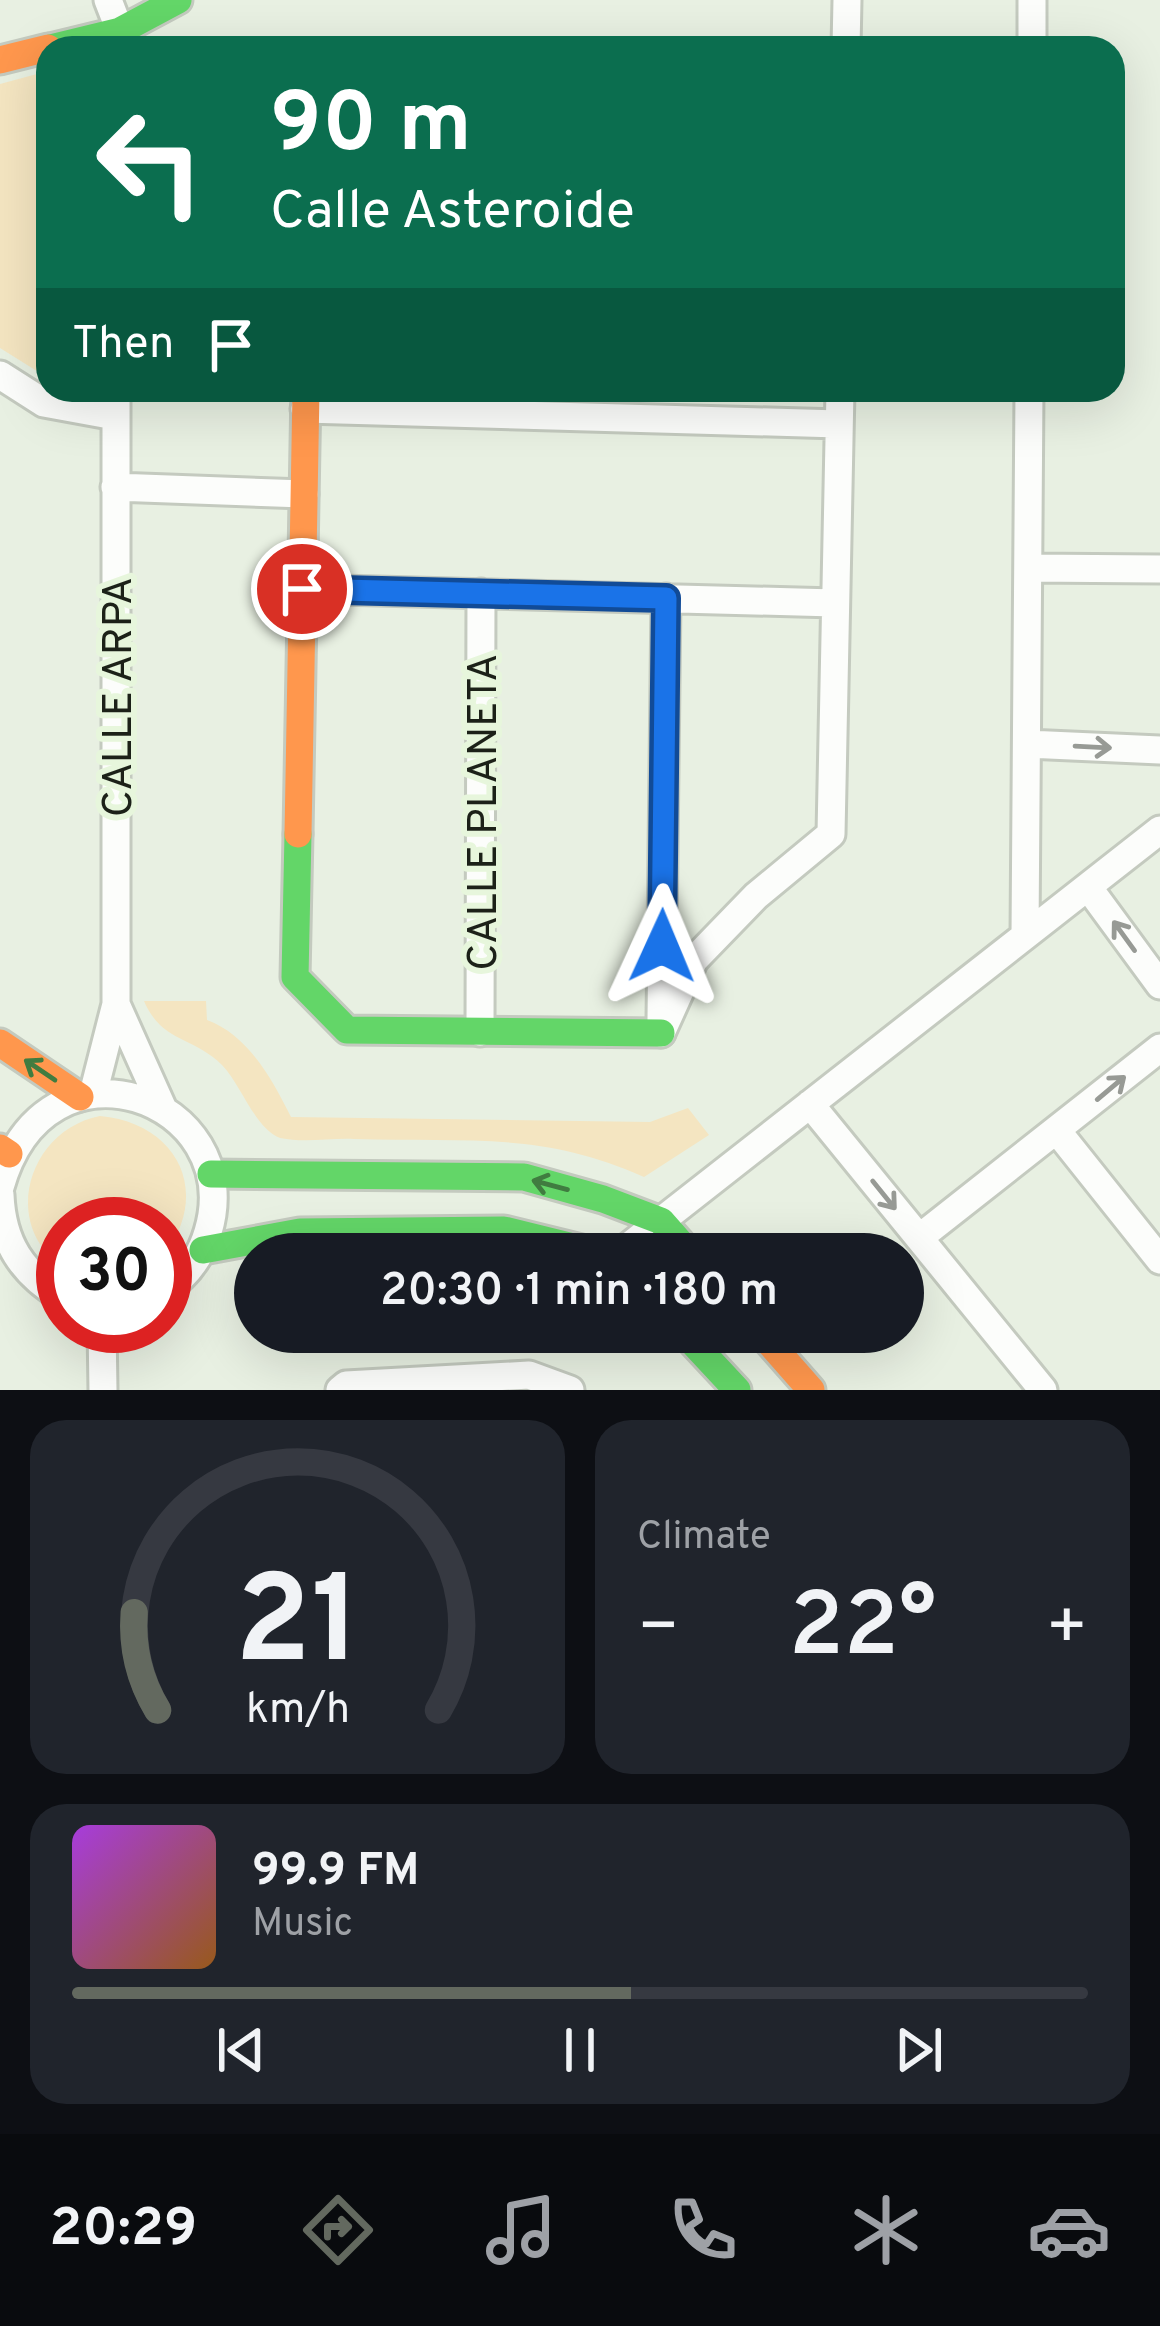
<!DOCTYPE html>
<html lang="en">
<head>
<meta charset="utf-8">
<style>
  body { margin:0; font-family:Overpass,sans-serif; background:#20242c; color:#f1f3f6; height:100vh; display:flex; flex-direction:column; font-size:45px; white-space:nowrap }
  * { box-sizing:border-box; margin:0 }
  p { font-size:39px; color:#9ea1a6 }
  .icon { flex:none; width:66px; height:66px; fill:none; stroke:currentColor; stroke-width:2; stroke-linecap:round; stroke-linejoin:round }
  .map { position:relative; height:1390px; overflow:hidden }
  .sheet { display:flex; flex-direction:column; gap:30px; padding:30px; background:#0d0f14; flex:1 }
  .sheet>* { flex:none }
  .banner { position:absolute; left:36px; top:36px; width:1089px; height:366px; border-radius:36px; box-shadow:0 12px 48px #0002; background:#0b6e4f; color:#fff; overflow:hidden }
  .speed { position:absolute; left:36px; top:1197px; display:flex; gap:24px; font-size:60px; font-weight:700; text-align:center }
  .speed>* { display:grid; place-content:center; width:156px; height:156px; border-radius:50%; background:#171b24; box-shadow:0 12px 48px #0002; line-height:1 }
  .speed .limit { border:18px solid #d22; background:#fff; color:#111 }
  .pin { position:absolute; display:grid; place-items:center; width:102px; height:102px; color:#fff; margin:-51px; border:6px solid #fff; border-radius:50%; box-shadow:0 3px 12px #0007 }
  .me { position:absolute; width:132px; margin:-66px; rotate:1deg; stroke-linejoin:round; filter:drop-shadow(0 0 9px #0008) }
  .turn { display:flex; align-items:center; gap:42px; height:252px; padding:0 36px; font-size:54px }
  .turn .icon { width:156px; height:156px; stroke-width:2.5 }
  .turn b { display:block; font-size:84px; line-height:102px }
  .then { display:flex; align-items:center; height:114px; padding:0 36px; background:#0003; gap:24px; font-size:45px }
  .big { font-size:90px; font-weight:600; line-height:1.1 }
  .sheet .card { flex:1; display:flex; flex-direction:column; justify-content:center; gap:18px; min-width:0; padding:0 42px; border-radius:36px; background:#20242c }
  .sheet .dial { align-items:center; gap:0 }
  .dial svg { height:312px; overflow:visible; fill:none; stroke:#363941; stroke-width:7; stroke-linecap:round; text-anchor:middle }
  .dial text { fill:#f1f3f6; stroke:none }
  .song { display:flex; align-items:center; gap:36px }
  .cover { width:144px; height:144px; border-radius:18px; background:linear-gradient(135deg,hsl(280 70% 55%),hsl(30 70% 35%)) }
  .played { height:12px; border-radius:6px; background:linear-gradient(90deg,#63695f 55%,#363941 55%) }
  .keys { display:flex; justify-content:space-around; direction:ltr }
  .heat { display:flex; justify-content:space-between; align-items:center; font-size:66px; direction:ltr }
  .sheet .tiles { flex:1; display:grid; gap:30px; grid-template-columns:1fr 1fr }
  .card:last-child { grid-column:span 2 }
  .trip { position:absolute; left:234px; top:1233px; width:690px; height:120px; border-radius:60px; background:#171b24; box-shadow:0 12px 48px #0002; font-weight:600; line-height:120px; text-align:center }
  .tabs { display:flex; height:192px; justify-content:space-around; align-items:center; background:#090b0e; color:#9ea1a6 }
  .tabs .icon { width:84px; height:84px }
  .tabs .on { color:#63695f }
  .tabs b { font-size:54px; color:#f1f3f6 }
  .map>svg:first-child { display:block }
  .green { fill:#f4e5c1 }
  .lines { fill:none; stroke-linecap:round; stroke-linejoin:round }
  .street-casing { stroke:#c4cabf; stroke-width:33 }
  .fast-casing { stroke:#c4cabf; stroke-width:33 }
  .slow-casing { stroke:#c4cabf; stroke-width:33 }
  .street { stroke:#fcfdfb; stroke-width:27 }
  .fast { stroke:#63d668; stroke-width:27 }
  .slow { stroke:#ff974d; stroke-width:27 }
  .oneway { stroke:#979a95 }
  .oneway2 { stroke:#407c40 }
  .route-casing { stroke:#114b97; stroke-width:30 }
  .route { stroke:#1a73e8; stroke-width:21 }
  .labels { text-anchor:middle; stroke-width:12; stroke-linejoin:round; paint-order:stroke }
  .street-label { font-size:42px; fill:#1c2118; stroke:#e7f6dc }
</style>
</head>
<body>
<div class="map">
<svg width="1160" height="1390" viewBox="0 0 1160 1390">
  <rect width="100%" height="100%" fill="#e8f0e2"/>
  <path class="green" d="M 48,71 L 48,378 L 0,348 L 0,84 Z
    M 144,1001 L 206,1001 L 207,1020 C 248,1035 272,1079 291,1117 L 650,1122 L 688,1108 L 709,1135 L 644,1177 C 540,1130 463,1143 354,1139 C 329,1138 304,1143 280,1138 C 254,1127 242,1086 222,1065 C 193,1036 162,1043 144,1001 Z
    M 100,1116 C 176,1123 212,1190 165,1254 L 165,1224 L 63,1224 L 63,1267 C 0,1225 28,1130 100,1116 Z"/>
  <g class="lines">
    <defs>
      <path id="street" d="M 108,0 L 120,31 L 120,48
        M 846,48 L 847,0
        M 1032,48 L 1032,0
        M 0,375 L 44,403 L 115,416
        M 305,409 L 839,424
        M 115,487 L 304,494
        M 1028,568 L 1160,569
        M 302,589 L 835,603
        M 1027,744 L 1160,750
        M 1088,887 L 1160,985
        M 1025,935 L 1029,390
        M 116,1004 L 163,1109
        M 661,1020 L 666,598
        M 480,1032 L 481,593
        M 661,1033 L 694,960 L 756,896 L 831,834 L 840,390
        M 93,1094 L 116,1004 L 116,390
        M 810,1104 L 1043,1390
        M 1058,1132 L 1160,1260
        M 0,1187 C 46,1023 248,1099 208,1232 C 201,1256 187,1276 165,1290
        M 0,1195 C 2,1243 22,1273 63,1298
        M 919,1238 L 1160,1048
        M 619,1254 L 1160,830
        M 102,1326 L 103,1390
        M 340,1390 L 346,1385 L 529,1375 L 570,1390"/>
      <path id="fast" d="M 50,48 L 120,31 L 178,0
        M 298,834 L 295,977 L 347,1030 L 661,1033
        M 211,1174 L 524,1177 L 603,1199 L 661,1221 L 690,1254
        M 203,1250 L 300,1232 L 504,1230 L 602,1254
        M 683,1332 L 737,1390"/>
      <path id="slow" d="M 0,60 L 48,48
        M 298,834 L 306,390
        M 0,1043 L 80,1097
        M 0,1148 L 9,1154
        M 760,1332 L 811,1390"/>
    </defs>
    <use href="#street" class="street-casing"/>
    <use href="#fast" class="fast-casing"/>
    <use href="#slow" class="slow-casing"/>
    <use href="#street" class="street"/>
    <use href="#fast" class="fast"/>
    <use href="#slow" class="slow"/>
  </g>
  <defs><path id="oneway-shaft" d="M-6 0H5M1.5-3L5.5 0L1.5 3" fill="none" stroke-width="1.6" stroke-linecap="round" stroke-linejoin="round" transform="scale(3)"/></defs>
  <g class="oneway">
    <use href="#oneway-shaft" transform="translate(1093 747) rotate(3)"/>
    <use href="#oneway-shaft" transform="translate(1124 936) rotate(-126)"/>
    <use href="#oneway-shaft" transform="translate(1111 1088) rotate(-40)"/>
    <use href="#oneway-shaft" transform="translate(884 1195) rotate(51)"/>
  </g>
  <g class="oneway2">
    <use href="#oneway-shaft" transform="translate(40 1070) rotate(-146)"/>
    <use href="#oneway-shaft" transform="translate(550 1185) rotate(-165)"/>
  </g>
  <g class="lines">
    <defs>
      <path id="route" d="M 302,589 L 666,598 L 662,946"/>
    </defs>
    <use href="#route" class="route-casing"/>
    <use href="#route" class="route"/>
  </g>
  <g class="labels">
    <g class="street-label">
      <text transform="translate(116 697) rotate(-90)" y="15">CALLE ARPA</text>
      <text transform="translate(481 812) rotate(-90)" y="15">CALLE PLANETA</text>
    </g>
  </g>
</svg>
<div class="speed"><div class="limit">30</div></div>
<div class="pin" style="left:302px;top:589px;background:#d93025"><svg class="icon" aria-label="arrive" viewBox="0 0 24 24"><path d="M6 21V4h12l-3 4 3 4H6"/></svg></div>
<svg class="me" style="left:662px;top:946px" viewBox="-20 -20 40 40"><path d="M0-17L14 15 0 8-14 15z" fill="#1a73e8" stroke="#fff" stroke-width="4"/></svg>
<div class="trip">20:30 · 1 min · 180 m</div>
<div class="banner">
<div class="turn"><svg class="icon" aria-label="left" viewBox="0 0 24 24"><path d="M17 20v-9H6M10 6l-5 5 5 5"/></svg><div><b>90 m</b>Calle Asteroide</div></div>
<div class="then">Then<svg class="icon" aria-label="arrive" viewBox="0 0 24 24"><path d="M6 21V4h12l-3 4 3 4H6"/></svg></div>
</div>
</div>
<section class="sheet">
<div class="tiles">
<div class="card dial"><svg viewBox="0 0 100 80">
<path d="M14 69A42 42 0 1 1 86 69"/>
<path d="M14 69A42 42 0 0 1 8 44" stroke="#63695f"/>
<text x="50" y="56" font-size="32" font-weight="700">21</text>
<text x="50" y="72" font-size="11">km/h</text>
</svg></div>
<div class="card"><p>Climate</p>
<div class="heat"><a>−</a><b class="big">22°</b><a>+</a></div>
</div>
<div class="card">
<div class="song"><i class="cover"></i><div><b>99.9 FM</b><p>Music</p></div></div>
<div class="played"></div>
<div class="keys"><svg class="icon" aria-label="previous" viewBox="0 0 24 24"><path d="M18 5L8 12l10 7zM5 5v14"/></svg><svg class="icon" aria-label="pause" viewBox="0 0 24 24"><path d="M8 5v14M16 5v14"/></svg><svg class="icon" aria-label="next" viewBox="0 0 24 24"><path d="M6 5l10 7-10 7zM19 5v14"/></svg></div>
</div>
</div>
</section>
<nav class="tabs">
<b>20:29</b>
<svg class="icon on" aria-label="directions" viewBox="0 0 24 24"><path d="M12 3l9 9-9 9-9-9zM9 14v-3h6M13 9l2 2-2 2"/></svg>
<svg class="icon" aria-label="music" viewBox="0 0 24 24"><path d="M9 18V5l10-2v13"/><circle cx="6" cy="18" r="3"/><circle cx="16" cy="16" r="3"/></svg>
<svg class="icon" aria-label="phone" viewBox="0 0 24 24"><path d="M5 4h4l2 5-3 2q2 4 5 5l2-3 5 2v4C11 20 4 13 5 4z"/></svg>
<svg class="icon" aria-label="climate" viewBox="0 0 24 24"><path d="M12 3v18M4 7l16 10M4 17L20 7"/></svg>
<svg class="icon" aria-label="car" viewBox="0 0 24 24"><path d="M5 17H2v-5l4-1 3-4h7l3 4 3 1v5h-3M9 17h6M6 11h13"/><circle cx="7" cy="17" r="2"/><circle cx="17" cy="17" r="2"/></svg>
</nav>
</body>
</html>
